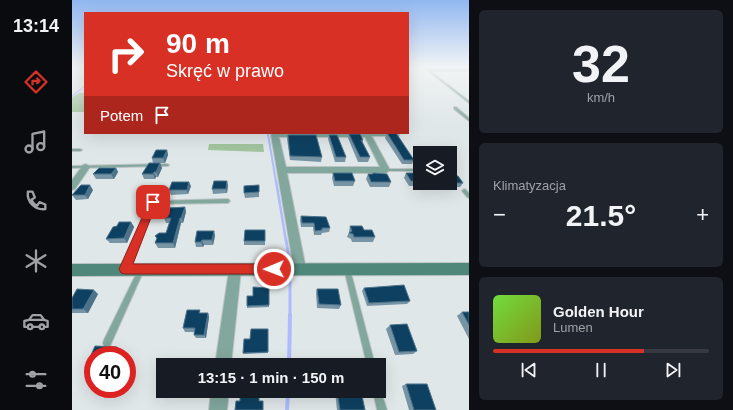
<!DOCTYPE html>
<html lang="pl">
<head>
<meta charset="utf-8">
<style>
  body { margin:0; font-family:Helvetica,sans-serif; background:#20242c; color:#f1f3f6; height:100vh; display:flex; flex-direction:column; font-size:15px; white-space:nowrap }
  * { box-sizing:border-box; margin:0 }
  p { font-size:13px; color:#9ea1a6 }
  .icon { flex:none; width:22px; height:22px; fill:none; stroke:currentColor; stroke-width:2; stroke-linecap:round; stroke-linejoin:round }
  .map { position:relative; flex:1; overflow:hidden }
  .panel { display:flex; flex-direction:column; gap:10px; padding:10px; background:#0d0f14; width:264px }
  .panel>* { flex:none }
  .guide { position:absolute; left:12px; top:12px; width:325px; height:122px; border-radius:0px; box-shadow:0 4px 16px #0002; background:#d93025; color:#fff; overflow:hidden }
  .fabs { position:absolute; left:341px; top:146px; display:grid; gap:8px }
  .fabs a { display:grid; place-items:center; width:44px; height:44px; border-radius:0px; background:#171b24; box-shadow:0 4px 16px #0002; font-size:20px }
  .speed { position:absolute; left:12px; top:346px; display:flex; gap:8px; font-size:20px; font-weight:700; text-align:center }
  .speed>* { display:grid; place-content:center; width:52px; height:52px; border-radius:50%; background:#171b24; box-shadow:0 4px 16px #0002; line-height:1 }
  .speed .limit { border:6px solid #d22; background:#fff; color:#111 }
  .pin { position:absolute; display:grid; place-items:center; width:34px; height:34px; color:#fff; margin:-17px; border-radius:8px; box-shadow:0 2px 6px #0006 }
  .me { position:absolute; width:44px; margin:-22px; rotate:269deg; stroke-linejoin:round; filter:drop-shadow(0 0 3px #0008) }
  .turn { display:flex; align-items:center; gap:14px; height:84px; padding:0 16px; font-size:18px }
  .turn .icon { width:52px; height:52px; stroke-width:2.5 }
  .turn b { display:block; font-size:28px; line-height:34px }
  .then { display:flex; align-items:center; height:38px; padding:0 16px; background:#0003; gap:8px; font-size:15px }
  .big { font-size:30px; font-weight:700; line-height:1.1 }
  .panel .card { flex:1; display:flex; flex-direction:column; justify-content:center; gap:6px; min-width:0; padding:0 14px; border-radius:6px; background:#20242c }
  .panel .dial { align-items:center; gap:0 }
  .dial b { font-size:52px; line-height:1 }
  .song { display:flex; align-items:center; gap:12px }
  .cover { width:48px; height:48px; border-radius:6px; background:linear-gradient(135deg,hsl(100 70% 55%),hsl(70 70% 35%)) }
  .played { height:4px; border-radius:2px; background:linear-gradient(90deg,#d93025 70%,#363941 70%) }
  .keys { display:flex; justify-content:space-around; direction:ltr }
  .heat { display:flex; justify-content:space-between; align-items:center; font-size:22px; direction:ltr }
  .trip { position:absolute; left:84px; top:358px; width:230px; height:40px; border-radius:0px; background:#171b24; box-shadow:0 4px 16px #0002; font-weight:700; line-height:40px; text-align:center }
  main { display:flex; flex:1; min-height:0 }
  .tabs { display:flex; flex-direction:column; width:72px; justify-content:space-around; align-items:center; background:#090b0e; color:#9ea1a6 }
  .tabs .icon { width:28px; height:28px }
  .tabs .active { color:#d93025 }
  .tabs b { font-size:18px; color:#f1f3f6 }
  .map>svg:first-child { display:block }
  .green { fill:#a1c59f }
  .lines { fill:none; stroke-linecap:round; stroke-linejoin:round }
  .stream-far4 { stroke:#aebcfe; stroke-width:1.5 }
  .stream-far3 { stroke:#aebcfe; stroke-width:2 }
  .stream-far2 { stroke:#aebcfe; stroke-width:2.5 }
  .stream-far1 { stroke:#aebcfe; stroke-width:3 }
  .stream { stroke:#aebcfe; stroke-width:4 }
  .lane-casing { stroke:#bec4c5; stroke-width:2 }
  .street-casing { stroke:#bec4c5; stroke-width:2 }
  .secondary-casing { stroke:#bec4c5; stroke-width:2 }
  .lane { fill:#82a79d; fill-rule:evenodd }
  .street { fill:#82a79d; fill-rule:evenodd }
  .secondary { fill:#4f887a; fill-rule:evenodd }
  .wall { fill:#7794a4 }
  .shaded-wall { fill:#4d738a }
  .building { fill:#0e4161; stroke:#4d738a }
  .route { fill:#d93025; stroke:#8d1f18 }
</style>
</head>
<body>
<main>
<nav class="tabs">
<b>13:14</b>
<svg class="icon active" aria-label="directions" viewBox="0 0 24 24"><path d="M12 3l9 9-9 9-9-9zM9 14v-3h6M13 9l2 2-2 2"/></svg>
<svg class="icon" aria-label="music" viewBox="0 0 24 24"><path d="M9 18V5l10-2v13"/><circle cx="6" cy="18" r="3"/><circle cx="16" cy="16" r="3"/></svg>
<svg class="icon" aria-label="phone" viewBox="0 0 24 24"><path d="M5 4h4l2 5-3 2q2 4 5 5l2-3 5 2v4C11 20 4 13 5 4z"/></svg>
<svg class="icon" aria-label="climate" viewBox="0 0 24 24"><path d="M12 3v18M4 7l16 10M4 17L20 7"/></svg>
<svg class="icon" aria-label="car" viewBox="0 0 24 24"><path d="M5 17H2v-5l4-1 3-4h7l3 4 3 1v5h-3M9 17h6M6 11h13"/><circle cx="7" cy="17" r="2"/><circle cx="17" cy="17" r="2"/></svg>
<svg class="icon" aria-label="filters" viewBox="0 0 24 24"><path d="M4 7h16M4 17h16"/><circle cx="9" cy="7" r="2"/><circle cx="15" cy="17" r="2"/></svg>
</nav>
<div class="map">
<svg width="397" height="410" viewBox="0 0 397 410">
  <rect width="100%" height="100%" fill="#e0e7e8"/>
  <path class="green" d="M 7,93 L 13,93 L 13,112 L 0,112 L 0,97 Z
    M 137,144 L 191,144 L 192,152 L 136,150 Z"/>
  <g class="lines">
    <path class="stream-far4" d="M 0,96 L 13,86
      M 196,133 L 196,135"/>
    <path class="stream-far3" d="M 196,134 L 204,182"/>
    <path class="stream-far2" d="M 204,181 L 214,241"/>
    <path class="stream-far1" d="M 214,240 L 218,262
      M 218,316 L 218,278"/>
    <path class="stream" d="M 217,365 L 218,315
      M 215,410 L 216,391"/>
    <defs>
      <path id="lane" d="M 356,69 L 397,69 L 397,71 L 358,71 L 397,101 L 397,103 L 355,70 Z
        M 382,107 L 384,107 L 397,118 L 397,121 L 382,109 Z
        M 294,134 L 325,134 L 327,135 L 325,136 L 295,136 L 293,135 Z
        M 0,149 L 8,149 L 10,150 L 8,151 L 0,151 Z
        M 95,164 L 97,165 L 96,166 L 0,168 L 0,166 Z
        M 312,169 L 348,169 L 348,171 L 314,171 L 312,170 Z
        M 392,189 L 394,190 L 397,193 L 397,198 L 395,197 L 390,191 Z
        M 156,199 L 158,201 L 156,203 L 83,204 L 55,270 L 53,271 L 51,270 L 50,268 L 79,201 Z
        M 275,266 L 277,267 L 278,269 L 303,365 L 295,365 L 272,269 L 273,267 Z
        M 69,267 L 71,268 L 72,270 L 38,346 L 35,347 L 32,346 L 31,343 L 32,340 L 67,268 Z
        M 307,387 L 308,388 L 315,410 L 305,410 L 301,391 L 307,391 Z"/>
      <path id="street" d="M 200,133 L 298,133 L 318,170 L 314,173 L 215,173 L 234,269 L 232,273 L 228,275 L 224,273 L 222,269 L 199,135 ZM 207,137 L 293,137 L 308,167 L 214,167 Z
        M 14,164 L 18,167 L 3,189 L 0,190 L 0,180 L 11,165 Z
        M 163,264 L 167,266 L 169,270 L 159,365 L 143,365 L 157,270 L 159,266 Z
        M 139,391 L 157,391 L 155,410 L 137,410 Z"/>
      <path id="secondary" d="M 397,263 L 397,275 L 0,276 L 0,264 Z"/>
    </defs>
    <use href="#lane" class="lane-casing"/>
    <use href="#street" class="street-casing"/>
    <use href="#secondary" class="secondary-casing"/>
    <use href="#lane" class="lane"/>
    <use href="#street" class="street"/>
    <use href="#secondary" class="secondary"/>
  </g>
  <path class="wall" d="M 315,133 L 342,160 L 340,164 L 330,164 L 313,138 Z
    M 277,134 L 291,140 L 291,143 L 298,157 L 296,162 L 286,162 L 276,138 Z
    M 216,135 L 250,157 L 249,162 L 218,160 L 215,139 Z
    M 257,135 L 274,157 L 273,162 L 263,162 L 256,139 Z
    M 95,150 L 96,155 L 93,163 L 81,163 L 80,158 Z
    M 88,163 L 90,168 L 86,177 L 84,177 L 83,179 L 72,179 L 70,174 Z
    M 44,168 L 46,172 L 42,179 L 24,179 L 21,174 Z
    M 261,173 L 283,181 L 281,186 L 262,186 L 260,178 Z
    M 301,173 L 319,182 L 317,187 L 298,187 L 294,179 L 296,174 L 300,174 Z
    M 334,173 L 348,173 L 348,183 L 357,183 L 355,186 L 337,186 L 332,178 Z
    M 378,176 L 391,183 L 388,187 L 377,187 L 375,189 L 370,183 L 378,183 Z
    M 156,185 L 155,193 L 141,194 L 140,189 Z
    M 187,185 L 187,197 L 173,198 L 172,193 Z
    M 119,186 L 116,194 L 99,195 L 97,190 Z
    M 21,190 L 16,199 L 4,200 L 0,195 Z
    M 113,207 L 114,212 L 111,223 L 109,223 L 103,248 L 86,248 L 83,243 L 85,239 L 83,236 L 94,233 L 97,223 L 94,223 L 92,218 Z
    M 229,216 L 258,228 L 257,232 L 250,233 L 249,235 L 242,235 L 241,227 L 229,227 L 228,220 Z
    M 59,222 L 62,227 L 55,243 L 38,243 L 34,239 L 45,226 Z
    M 278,226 L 292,230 L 303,237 L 301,242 L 280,242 L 279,239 L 275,237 L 277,232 L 277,231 Z
    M 193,230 L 193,245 L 172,245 L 172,241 Z
    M 142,231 L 143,236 L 141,245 L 132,245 L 131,247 L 124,247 L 123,242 Z
    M 197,288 L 197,307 L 175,308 L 175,306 L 181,296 Z
    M 292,288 L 338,301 L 335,304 L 295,306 L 290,291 Z
    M 245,289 L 269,305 L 267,309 L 245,308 L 244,293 Z
    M 26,294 L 16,313 L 0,313 L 0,298 Z
    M 390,312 L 397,312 L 397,339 L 385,316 Z
    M 129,313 L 136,313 L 137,317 L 134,338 L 124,338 L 122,335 L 122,332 L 113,332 L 111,328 Z
    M 318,325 L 345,351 L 341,354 L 323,355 L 314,329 Z
    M 196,329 L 196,353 L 171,354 L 171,353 L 178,339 Z
    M 23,346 L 45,347 L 50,350 L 47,355 L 21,355 L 21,367 L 20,367 L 15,364 Z
    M 334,384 L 364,410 L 337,410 L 330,386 Z
    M 263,391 L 289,391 L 293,410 L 265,410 Z"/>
  <path class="shaded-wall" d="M 95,150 L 96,155 L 93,163 L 91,158 Z
    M 88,163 L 90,168 L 86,177 L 84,172 Z
    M 44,168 L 46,172 L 42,179 L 39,174 Z
    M 82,172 L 84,177 L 83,179 L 81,174 Z
    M 155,181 L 156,185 L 155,193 L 154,189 Z
    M 117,182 L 119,186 L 116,194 L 115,190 Z
    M 18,185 L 21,190 L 16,199 L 13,195 Z
    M 113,207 L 114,212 L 111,223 L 109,218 Z
    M 108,218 L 109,223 L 103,248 L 101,243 Z
    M 59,222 L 62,227 L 55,243 L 52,238 Z
    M 142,231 L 143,236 L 141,245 L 140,240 Z
    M 130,240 L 132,245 L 131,247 L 129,242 Z
    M 22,290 L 26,294 L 16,313 L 11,309 Z
    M 136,313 L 137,317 L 134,338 L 132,335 Z
    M 45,347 L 50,350 L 47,355 L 42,355 Z"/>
  <path class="building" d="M 315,133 L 324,133 L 342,160 L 332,160 Z
    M 277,134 L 288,134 L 291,140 L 289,140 L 298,157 L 288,157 Z
    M 216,135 L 244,135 L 250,157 L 218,156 Z
    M 257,135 L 265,135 L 274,157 L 264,157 Z
    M 84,150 L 95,150 L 91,158 L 80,158 Z
    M 77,163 L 88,163 L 84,172 L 82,172 L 81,174 L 70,174 Z
    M 27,168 L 44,168 L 39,174 L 21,174 Z
    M 261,173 L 280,173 L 283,181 L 263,181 Z
    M 301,173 L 315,174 L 319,182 L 299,182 L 296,174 L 301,174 Z
    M 334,173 L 348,173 L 348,181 L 339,181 Z
    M 378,176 L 386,176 L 391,183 L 380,183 L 378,185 L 377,183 L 378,183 Z
    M 142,181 L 155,181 L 154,189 L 140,189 Z
    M 100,182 L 117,182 L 115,190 L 97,190 Z
    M 9,185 L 18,185 L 13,195 L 0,195 Z
    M 187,185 L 187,192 L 172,193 L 172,186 Z
    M 113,207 L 109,218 L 108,218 L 101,243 L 83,243 L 85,238 L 83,236 L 87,233 L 94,233 L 99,218 L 92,218 L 96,208 Z
    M 229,216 L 254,217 L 258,228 L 250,228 L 250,230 L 243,231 L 242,223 L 230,223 Z
    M 47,222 L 59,222 L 52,238 L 34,239 L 41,227 L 45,226 Z
    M 278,226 L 290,226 L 292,230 L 300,230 L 303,237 L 282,237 L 281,234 L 277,233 L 280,231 Z
    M 173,230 L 193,230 L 193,241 L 172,241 Z
    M 125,231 L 142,231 L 140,240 L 130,240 L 129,242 L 123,242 Z
    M 332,285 L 338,301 L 297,303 L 292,288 Z
    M 181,287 L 197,288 L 197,305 L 175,306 L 175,296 L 181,296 Z
    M 5,289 L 22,290 L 11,309 L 0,309 L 0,298 Z
    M 245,289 L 266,289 L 269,305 L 247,304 Z
    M 115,310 L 128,310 L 127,313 L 136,313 L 132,335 L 122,335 L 123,328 L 111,328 Z
    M 390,312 L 397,312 L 397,325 Z
    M 335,324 L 345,351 L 327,352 L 318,325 Z
    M 179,329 L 196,329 L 196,352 L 171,353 L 172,339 L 178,339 Z
    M 23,346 L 45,347 L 42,355 L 21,355 L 21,364 L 15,364 Z
    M 334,384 L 355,384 L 364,410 L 342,410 Z
    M 168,391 L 187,391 L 187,401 L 191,401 L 191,410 L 163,410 L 164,401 L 168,401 Z
    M 265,391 L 289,391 L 293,410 L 268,410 Z"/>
  <linearGradient id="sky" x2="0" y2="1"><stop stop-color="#91b7f1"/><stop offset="0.54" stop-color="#f1f4f5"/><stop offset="1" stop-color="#f1f4f5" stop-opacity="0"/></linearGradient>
  <rect width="397" height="124" fill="url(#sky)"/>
  <path class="route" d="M 81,198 L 85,202 L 61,264 L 202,264 L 206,266 L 208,269 L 206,273 L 202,274 L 53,274 L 49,273 L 47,269 L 77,202 Z"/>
</svg>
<div class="fabs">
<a><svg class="icon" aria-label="layers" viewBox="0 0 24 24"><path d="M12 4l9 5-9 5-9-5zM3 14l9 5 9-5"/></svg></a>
</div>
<div class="speed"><div class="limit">40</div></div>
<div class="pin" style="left:81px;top:202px;background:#d93025"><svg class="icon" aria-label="arrive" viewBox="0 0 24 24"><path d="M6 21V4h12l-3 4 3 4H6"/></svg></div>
<svg class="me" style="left:202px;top:269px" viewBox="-20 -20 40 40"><circle r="17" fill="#d93025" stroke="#fff" stroke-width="3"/><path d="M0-11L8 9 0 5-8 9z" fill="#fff"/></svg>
<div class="trip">13:15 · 1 min · 150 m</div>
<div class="guide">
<div class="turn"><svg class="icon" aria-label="right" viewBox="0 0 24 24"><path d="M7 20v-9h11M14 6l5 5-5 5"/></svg><div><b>90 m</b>Skręć w prawo</div></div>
<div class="then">Potem<svg class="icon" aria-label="arrive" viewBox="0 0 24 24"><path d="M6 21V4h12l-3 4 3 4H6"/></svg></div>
</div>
</div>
<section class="panel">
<div class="card dial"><b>32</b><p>km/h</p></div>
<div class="card"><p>Klimatyzacja</p>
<div class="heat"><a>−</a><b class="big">21.5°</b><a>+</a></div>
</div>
<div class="card">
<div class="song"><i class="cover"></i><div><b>Golden Hour</b><p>Lumen</p></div></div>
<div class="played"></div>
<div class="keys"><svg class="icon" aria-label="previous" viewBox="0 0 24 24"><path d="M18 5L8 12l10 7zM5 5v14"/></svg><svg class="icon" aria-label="pause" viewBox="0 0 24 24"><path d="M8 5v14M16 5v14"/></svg><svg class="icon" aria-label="next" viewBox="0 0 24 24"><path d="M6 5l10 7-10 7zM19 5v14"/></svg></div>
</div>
</section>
</main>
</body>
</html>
